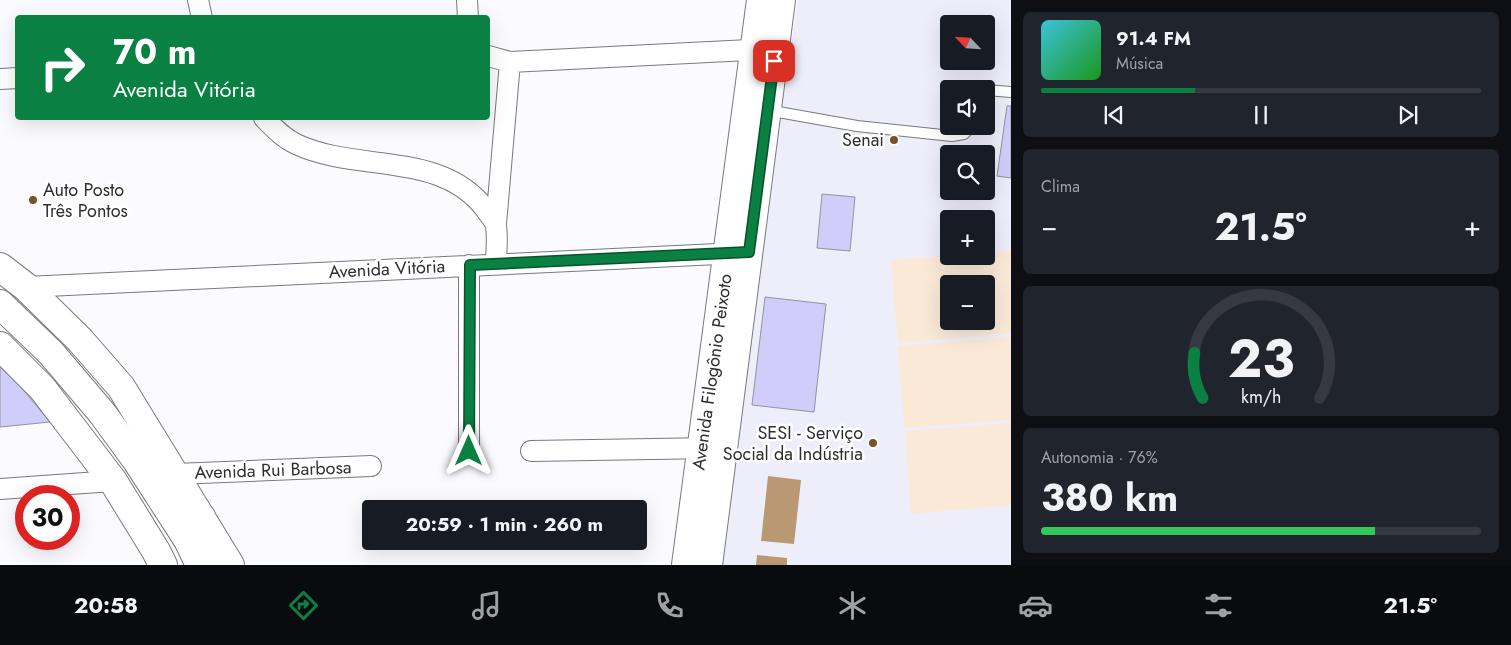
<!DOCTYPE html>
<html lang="pt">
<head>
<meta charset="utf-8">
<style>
  body { margin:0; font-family:Jost,sans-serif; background:#20242c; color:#f1f3f6; height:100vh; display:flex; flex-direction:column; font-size:19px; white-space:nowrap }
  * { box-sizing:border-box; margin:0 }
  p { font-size:16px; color:#9ea1a6 }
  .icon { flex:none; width:28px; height:28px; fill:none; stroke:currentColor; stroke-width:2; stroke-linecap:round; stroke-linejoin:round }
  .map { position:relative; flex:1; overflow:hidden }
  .sheet { display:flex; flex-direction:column; gap:12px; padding:12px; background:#0d0f14; width:500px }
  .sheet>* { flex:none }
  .hud { position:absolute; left:15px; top:15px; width:475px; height:105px; border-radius:5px; box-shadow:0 5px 20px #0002; background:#0b8043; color:#fff; overflow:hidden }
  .needle { width:32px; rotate:295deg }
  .tools { position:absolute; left:940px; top:15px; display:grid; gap:10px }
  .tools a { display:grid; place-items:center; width:55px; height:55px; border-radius:5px; background:#171b24; box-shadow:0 5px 20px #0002; font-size:25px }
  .speed { position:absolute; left:15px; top:485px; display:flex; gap:10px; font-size:25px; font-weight:700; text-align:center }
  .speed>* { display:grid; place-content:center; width:65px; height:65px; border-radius:50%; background:#171b24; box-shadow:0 5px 20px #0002; line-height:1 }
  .speed .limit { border:8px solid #d22; background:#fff; color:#111 }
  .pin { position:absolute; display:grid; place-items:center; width:42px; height:42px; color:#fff; margin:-21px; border-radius:10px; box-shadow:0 2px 8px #0006 }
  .me { position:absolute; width:55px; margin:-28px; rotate:0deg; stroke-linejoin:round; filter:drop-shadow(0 0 4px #0008) }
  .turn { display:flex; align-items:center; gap:18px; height:105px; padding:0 15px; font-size:22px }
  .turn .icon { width:65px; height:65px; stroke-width:2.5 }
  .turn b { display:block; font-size:35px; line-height:42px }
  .big { font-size:38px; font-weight:700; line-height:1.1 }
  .sheet .tile { flex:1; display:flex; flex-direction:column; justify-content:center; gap:8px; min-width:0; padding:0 18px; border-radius:8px; background:#20242c }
  .sheet .dial { align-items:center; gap:0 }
  .dial svg { height:130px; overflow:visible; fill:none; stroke:#363941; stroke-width:7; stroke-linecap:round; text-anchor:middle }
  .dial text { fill:#f1f3f6; stroke:none }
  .song { display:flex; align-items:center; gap:15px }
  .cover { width:60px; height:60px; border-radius:8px; background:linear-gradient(135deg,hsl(190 70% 55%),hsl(120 70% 35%)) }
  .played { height:5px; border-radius:2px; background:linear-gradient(90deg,#0b8043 35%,#363941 35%) }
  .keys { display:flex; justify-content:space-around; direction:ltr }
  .heat { display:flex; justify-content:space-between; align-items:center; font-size:28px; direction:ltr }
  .charge { height:8px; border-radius:4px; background:linear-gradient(90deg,#34c759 76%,#363941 0) }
  .trip { position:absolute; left:362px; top:500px; width:285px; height:50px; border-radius:5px; background:#171b24; box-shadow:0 5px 20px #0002; font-weight:700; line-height:50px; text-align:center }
  .tab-bar { display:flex; height:80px; justify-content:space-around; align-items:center; background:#090b0e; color:#9ea1a6 }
  .tab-bar .icon { width:35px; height:35px }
  .tab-bar .current { color:#0b8043 }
  .tab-bar b { font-size:22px; color:#f1f3f6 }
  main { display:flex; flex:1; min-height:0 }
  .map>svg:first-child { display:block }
  .built { fill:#eeeefb; fill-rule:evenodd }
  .green { fill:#fae9d7; fill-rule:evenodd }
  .water { fill:#b99874 }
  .building { fill:#d1cdfb; stroke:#939398 }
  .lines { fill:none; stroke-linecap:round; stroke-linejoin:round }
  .lane-casing { stroke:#79797e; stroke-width:12 }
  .street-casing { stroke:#79797e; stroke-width:22 }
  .primary-casing { stroke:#79797e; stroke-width:30 }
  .highway-casing { stroke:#79797e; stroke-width:30 }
  .lane { stroke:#fff; stroke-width:10 }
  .street { stroke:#fff; stroke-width:20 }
  .primary { stroke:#fff; stroke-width:28 }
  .highway { stroke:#fff; stroke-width:28 }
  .route-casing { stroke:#07532c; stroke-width:12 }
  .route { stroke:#0b8043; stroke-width:9 }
  .poi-dot { fill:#75532b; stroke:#fff; stroke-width:2 }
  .labels { text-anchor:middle; stroke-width:5; stroke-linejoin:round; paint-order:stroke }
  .poi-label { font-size:18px; fill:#2e2d2f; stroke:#fff; text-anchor:end }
  .street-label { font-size:18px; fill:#2e2d2f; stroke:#fff }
</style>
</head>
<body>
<main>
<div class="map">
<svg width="1011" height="565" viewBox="0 0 1011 565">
  <rect width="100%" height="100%" fill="#fafaff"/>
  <path class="built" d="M 798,0 L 1011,0 L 1011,565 L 721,565 L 757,268 ZM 949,24 L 986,24 L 986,61 L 949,61 ZM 949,89 L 986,89 L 986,126 L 949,126 ZM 949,154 L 986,154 L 986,191 L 949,191 ZM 949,219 L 986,219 L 986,256 L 949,256 ZM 949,284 L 986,284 L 986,321 L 949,321 Z"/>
  <path class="green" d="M 1011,251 L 1011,333 L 898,343 L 891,260 L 949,256 L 986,256 L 986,253 ZM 949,284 L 986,284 L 986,321 L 949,321 Z
    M 1011,337 L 1011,420 L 904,428 L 898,346 Z
    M 1011,423 L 1011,505 L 911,514 L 905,431 Z"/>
  <path class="water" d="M 768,476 L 801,480 L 794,544 L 761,541 Z
    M 757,555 L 787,558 L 787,565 L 756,565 Z"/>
  <path class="building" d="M 1007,106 L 1011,106 L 1011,178 L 997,176 Z
    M 822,194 L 855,197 L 850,251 L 817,248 Z
    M 765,297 L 826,304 L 814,412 L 752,405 Z
    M 0,363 L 1,363 L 50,422 L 0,427 Z"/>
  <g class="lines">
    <defs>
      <path id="lane" d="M 986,90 L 1011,92
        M 767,110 L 857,126 L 952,136 L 964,134 L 972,126"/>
      <path id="street" d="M 198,0 L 202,18
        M 467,0 L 468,18
        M 488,56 L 510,62 L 767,49
        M 0,79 L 18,78
        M 264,118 C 274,128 283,138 296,144 C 357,173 442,150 486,210 C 489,215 495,221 496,226 C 498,238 496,252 496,264
        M 496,224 L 510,62
        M 26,287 L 739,253
        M 469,451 L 469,265
        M 531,451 L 714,448
        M 175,474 L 371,466
        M 0,489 L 113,481"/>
      <path id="primary" d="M 0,267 L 26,287 L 80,340 L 121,387 L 230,565
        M 0,346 L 42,388 L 113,481 L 156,551 L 163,565
        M 686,565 L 761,0
        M 708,565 L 781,0"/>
      <path id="highway" d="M 0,304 L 51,353 L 102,413 L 137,461 L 188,540 L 200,565
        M 201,517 L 213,565"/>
    </defs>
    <use href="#lane" class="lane-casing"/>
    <use href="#street" class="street-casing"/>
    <use href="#primary" class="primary-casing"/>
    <use href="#highway" class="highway-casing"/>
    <use href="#lane" class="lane"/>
    <use href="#street" class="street"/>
    <use href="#primary" class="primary"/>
    <use href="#highway" class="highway"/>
  </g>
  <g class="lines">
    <defs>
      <path id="route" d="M 469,451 L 470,265 L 749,252 L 774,61"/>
    </defs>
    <use href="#route" class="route-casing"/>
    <use href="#route" class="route"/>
  </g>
  <g class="poi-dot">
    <circle cx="894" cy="140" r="5"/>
    <circle cx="33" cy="200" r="5"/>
    <circle cx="873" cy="443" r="5"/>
  </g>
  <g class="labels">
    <g class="poi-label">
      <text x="884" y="146">Senai</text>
      <text x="43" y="196" text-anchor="start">Auto Posto<tspan x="43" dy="21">Três Pontos</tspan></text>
      <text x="863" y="439">SESI - Serviço<tspan x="863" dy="21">Social da Indústria</tspan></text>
    </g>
    <g class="street-label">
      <text transform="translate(387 269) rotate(-3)" y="6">Avenida Vitória</text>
      <text transform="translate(712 372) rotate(-82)" y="6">Avenida Filogônio Peixoto</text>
      <text transform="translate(273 470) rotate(-2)" y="6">Avenida Rui Barbosa</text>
    </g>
  </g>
</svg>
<div class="tools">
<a><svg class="needle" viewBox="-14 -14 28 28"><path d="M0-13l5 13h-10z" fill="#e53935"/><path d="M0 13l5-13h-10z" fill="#9ea1a6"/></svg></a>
<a><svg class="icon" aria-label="sound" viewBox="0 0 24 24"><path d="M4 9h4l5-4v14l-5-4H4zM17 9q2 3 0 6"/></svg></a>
<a><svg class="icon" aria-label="search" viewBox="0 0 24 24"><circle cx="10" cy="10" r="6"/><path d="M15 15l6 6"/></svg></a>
<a>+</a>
<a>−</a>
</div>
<div class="speed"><div class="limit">30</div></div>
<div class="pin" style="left:774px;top:61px;background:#d93025"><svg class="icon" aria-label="arrive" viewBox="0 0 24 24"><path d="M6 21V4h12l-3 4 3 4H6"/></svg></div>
<svg class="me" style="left:469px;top:451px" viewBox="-20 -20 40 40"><path d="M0-17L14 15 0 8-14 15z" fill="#0b8043" stroke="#fff" stroke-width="4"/></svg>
<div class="trip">20:59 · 1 min · 260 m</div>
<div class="hud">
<div class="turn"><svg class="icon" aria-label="right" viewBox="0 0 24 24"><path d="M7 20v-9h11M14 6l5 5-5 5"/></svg><div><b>70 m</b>Avenida Vitória</div></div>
</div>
</div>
<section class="sheet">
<div class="tile">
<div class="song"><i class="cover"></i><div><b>91.4 FM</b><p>Música</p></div></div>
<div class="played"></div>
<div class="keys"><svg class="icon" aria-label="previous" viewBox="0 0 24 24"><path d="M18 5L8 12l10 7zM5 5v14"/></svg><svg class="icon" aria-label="pause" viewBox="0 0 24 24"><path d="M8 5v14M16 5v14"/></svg><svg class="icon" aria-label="next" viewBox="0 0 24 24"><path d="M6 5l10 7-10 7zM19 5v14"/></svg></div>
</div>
<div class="tile"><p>Clima</p>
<div class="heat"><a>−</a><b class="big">21.5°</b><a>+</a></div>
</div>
<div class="tile dial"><svg viewBox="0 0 100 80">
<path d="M14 69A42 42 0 1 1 86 69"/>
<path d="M14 69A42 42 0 0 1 9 41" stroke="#0b8043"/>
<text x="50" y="56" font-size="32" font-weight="700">23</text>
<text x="50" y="72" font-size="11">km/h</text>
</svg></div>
<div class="tile"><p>Autonomia · 76%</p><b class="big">380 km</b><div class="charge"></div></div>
</section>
</main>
<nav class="tab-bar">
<b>20:58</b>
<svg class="icon current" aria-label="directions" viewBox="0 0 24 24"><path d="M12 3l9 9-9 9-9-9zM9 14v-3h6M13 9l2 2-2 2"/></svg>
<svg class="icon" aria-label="music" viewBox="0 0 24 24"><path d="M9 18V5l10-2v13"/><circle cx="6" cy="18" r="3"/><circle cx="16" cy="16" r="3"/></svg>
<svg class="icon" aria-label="phone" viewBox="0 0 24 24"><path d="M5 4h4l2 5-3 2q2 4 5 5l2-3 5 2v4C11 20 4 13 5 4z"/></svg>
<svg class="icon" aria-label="climate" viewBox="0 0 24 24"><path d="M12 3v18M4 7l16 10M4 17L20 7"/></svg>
<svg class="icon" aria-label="car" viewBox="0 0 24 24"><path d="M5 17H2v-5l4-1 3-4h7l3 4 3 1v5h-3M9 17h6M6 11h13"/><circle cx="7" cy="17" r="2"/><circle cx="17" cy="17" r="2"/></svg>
<svg class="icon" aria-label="filters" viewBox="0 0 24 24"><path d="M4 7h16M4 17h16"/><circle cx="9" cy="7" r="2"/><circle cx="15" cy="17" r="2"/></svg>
<b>21.5°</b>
</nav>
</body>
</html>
